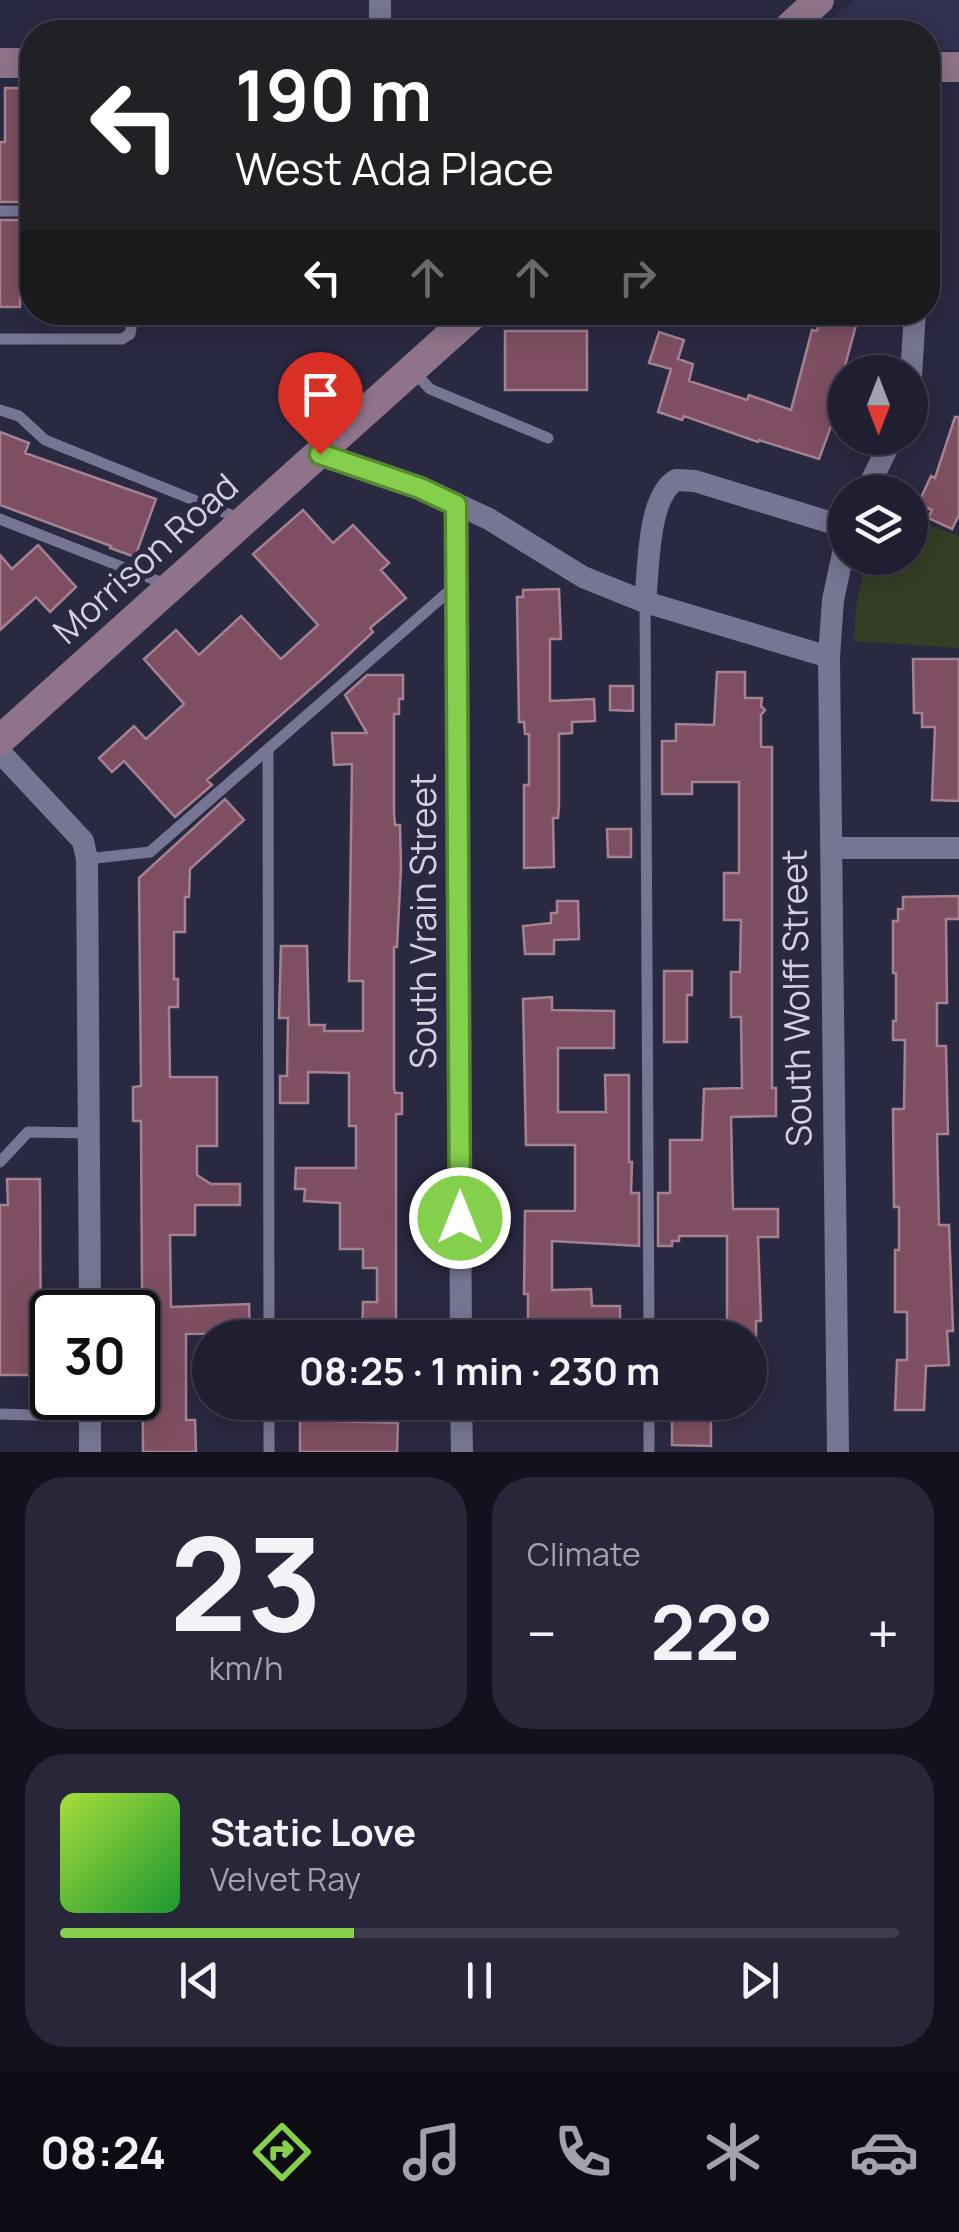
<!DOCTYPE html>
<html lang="en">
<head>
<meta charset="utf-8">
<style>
  body { margin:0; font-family:Manrope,sans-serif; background:#28273a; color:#f1f3f6; height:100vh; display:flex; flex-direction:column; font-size:38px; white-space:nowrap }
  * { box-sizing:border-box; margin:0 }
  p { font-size:32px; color:#a2a2ac }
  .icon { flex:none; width:55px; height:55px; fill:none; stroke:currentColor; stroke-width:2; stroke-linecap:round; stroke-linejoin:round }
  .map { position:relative; height:1452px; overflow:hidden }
  .details { display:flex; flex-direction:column; gap:25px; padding:25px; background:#12111c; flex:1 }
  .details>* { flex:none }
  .banner { position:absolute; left:20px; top:20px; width:920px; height:305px; border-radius:40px; box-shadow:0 5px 25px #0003,0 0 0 2px #3d3d4d; background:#202124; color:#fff; overflow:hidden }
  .needle { width:65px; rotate:180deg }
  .fabs { position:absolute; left:828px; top:355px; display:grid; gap:20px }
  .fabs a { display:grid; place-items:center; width:100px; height:100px; border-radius:50%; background:#201f32; box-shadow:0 5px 25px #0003,0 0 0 2px #3d3d4d; font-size:50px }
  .speed { position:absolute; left:30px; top:1290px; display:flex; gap:20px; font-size:50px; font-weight:700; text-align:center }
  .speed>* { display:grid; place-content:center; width:130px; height:130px; border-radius:50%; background:#201f32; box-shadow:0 5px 25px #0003,0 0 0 2px #3d3d4d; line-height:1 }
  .speed .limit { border:5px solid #111; border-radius:15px; background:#fff; color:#111 }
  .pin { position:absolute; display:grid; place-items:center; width:85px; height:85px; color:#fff; margin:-102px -42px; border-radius:50% 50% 50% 0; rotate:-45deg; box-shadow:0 0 10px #0007 }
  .pin .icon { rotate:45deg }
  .me { position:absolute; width:110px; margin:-55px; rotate:0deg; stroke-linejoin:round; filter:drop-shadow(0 0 8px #0008) }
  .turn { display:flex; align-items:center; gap:35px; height:210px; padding:0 50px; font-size:45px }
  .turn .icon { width:130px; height:130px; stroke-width:2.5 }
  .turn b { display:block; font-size:70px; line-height:85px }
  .lanes { display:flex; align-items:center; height:95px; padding:0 50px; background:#0003; justify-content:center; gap:50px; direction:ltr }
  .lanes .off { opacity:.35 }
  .big { font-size:75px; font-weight:700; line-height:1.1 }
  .details .widget { flex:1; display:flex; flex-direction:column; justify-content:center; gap:15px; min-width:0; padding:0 35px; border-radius:40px; background:#28273a }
  .details .dial { align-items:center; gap:0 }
  .dial b { font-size:130px; line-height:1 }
  .song { display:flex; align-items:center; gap:30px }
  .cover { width:120px; height:120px; border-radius:15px; background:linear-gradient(135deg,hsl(80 70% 55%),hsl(130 70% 35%)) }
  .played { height:10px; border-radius:5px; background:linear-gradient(90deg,#84d04d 35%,#3d3d4d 35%) }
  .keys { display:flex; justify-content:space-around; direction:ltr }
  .heat { display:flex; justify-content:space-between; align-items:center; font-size:55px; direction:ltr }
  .details .tiles { flex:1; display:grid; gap:25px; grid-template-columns:1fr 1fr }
  .widget:last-child { grid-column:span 2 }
  .trip { position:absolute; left:192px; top:1320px; width:575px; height:100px; border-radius:50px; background:#201f32; box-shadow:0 5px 25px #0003,0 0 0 2px #3d3d4d; font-weight:700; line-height:100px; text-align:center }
  .tabs { display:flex; height:160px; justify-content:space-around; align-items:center; background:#0d0c14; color:#a2a2ac }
  .tabs .icon { width:70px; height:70px }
  .tabs .selected { color:#84d04d }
  .tabs b { font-size:45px; color:#f1f3f6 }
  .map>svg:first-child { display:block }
  .built { fill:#31304f }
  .green { fill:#353e24 }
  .building { fill:#7e4f62; stroke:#a5828f; stroke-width:2.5 }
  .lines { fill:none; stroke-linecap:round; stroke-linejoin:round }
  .lane { stroke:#767694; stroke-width:11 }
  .street { stroke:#767694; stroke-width:22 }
  .secondary { stroke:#8f738a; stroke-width:30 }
  .route-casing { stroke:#568732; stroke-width:25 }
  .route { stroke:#84d04d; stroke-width:18 }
  .labels { text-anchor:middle; stroke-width:10; stroke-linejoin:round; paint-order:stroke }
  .street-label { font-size:35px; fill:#d1d1e1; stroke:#2a2942 }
</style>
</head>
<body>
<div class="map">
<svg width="959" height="1452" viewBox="0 0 959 1452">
  <rect width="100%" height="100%" fill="#2a2942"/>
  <path class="built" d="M 853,0 L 959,0 L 959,50 L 928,50 L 928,32 L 824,32 L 825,25 Z"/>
  <path class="green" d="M 910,519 L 959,536 L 959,648 L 854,641 L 856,607 L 866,558 L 910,558 Z"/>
  <path class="building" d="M 5,88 L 32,88 L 32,180 L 27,180 L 26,202 L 0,202 L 0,142 L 5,142 Z
    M 0,220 L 24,220 L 24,224 L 32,224 L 32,262 L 20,263 L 20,307 L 0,307 Z
    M 822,312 L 858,318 L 831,417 L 834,418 L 819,459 L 759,440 L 758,442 L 684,416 L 682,420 L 658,412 L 671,369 L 649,363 L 659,332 L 684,340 L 678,359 L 693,364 L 689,381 L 747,400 L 749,395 L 791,410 L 812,330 L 817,331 Z
    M 505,331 L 587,331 L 587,390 L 505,390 Z
    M 955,417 L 959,417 L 959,515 L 952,529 L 928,518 L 932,510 L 918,504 L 931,476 L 935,478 Z
    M 0,432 L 29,443 L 25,453 L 156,499 L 135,557 L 110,548 L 111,546 L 0,505 Z
    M 303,510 L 333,543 L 353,525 L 389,563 L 381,570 L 406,598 L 370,628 L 373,632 L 331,671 L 207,780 L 212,785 L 175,817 L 124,761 L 112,772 L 99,758 L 134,726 L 146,739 L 184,704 L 144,659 L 176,630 L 199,655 L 241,616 L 281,659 L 318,625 L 253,554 Z
    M 38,545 L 76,587 L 50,612 L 36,597 L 0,630 L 0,555 L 12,569 Z
    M 559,589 L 561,639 L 550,639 L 550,701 L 594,699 L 595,721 L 572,722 L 572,733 L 559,734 L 559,805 L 558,818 L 553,818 L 554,867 L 524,868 L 524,785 L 529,785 L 529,734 L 525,734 L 524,722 L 519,722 L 517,597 L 523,597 L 523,590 Z
    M 913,659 L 959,659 L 959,801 L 932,800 L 935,727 L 922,727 L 922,713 L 914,713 Z
    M 717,672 L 745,672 L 745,698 L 762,698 L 761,706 L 765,710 L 761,715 L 761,747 L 772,747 L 772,1088 L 776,1088 L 776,1116 L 731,1117 L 733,1209 L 778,1209 L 778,1237 L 758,1237 L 761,1321 L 756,1321 L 756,1338 L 727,1338 L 727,1236 L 679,1236 L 679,1241 L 672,1241 L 672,1246 L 658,1246 L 658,1193 L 670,1193 L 670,1140 L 702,1140 L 704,1089 L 742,1088 L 741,1017 L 731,1017 L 731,972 L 740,972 L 741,920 L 724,920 L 724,873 L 739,873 L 739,782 L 692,782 L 692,794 L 662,794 L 662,741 L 676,741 L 676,724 L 714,725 Z
    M 367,675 L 403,675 L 403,699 L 399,699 L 399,714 L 394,714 L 394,813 L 395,825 L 400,825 L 401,867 L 397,947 L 394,947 L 394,1088 L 395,1093 L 402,1093 L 402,1114 L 396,1114 L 396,1338 L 362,1338 L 363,1302 L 377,1302 L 377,1268 L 363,1268 L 363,1249 L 340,1249 L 340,1203 L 304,1201 L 305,1189 L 295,1189 L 296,1168 L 356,1168 L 356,1126 L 349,1126 L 349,1073 L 308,1072 L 308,1103 L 280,1103 L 280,1076 L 287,1076 L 288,1018 L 279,1018 L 281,946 L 307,946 L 309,1025 L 325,1025 L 324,1031 L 363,1031 L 363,981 L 349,981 L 352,764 L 334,765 L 332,733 L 367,733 L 345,695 Z
    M 610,686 L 633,686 L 633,711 L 610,710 Z
    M 225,799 L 244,820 L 190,869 L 189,897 L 185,897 L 185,932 L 174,932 L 174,979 L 178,979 L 178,1007 L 169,1007 L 170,1077 L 217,1077 L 217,1146 L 197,1146 L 197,1175 L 211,1184 L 240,1184 L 240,1205 L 195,1205 L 195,1235 L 170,1235 L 171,1307 L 249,1304 L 250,1333 L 186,1334 L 186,1420 L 195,1420 L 196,1452 L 143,1452 L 141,1121 L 133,1121 L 133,1087 L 141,1086 L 139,878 Z
    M 607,829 L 631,829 L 631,857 L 608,857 Z
    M 959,896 L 959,919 L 946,919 L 947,1003 L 937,1003 L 937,1046 L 946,1046 L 948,1134 L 937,1134 L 939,1225 L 949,1225 L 953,1331 L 947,1331 L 949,1365 L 926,1366 L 924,1410 L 895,1410 L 897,1360 L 907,1360 L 907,1312 L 895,1312 L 895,1250 L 899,1250 L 899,1207 L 894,1207 L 893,1109 L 904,1109 L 905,1040 L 893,1040 L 893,1021 L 896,1021 L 896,973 L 893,973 L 893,921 L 898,921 L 898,909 L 903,909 L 903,897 Z
    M 557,901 L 578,901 L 579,939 L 554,940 L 554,954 L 525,954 L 523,926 L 551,923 L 551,913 L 557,913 Z
    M 664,971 L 692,971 L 692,995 L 687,995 L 687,1042 L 664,1042 Z
    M 552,997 L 552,1010 L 614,1011 L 614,1048 L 558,1048 L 558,1112 L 606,1112 L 605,1075 L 629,1075 L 629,1162 L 632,1162 L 631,1193 L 639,1193 L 639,1246 L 552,1241 L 552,1290 L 591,1289 L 592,1306 L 620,1306 L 620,1334 L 558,1333 L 558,1338 L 528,1338 L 528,1294 L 524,1294 L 525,1211 L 575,1211 L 575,1145 L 526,1145 L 523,999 Z
    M 7,1179 L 40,1179 L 41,1375 L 0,1375 L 0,1205 L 8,1205 Z
    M 300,1402 L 330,1402 L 331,1421 L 398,1423 L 397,1452 L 300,1452 Z
    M 672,1416 L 711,1417 L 711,1446 L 672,1445 Z"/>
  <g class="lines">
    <path class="lane" d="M 0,211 L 32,211
      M 0,339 L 122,339 L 130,334 L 134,312
      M 412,370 L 430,389 L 548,438
      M 0,410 L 19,416 L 45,440 L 241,519
      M 0,519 L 168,585
      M 645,602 L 649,1338
      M 268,750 L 269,1338
      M 87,859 L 150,852 L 455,586
      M 0,1162 L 28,1132 L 92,1133
      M 269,1402 L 269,1452
      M 0,1414 L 90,1417
      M 649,1452 L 649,1402"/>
    <path class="street" d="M 380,0 L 380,32
      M 910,391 L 915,312
      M 320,454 L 420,487 L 489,519 L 583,577 L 645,602 L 829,657
      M 866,492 L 892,438
      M 456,505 L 461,1338
      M 645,602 C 649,569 647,497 676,480 L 695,481 L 845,527
      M 0,752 L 83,841 L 87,859 L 90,1312
      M 831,848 L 959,848
      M 461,1402 L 462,1452
      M 90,1452 L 90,1398
      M 838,1452 L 829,657 L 833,600 L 845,544"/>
    <path class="secondary" d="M 784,32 L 819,0
      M 0,63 L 32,63
      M 928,67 L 959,67
      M 0,740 L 476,312"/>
  </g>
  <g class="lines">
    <defs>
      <path id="route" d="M 320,454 L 420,488 L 456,505 L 460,1218"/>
    </defs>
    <use href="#route" class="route-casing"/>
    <use href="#route" class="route"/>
  </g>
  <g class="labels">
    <g class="street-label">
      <text transform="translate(146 559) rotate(-42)" y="12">Morrison Road</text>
      <text transform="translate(424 921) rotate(-90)" y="12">South Vrain Street</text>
      <text transform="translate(797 998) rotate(-91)" y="12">South Wolff Street</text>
    </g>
  </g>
</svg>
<div class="fabs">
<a><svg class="needle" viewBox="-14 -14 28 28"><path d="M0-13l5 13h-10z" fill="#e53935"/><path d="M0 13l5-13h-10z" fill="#a2a2ac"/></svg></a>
<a><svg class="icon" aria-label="layers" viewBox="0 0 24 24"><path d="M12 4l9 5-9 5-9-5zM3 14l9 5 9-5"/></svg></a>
</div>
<div class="speed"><div class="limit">30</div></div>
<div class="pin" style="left:320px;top:454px;background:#d93025"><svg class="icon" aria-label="arrive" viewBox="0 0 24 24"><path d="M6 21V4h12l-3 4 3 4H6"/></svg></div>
<svg class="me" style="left:460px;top:1218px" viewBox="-20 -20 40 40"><circle r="17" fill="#84d04d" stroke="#fff" stroke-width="3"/><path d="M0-11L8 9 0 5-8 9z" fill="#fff"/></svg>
<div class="trip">08:25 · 1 min · 230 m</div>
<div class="banner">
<div class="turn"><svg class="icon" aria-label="left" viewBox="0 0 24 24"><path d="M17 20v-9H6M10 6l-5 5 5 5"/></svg><div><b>190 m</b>West Ada Place</div></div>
<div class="lanes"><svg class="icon" aria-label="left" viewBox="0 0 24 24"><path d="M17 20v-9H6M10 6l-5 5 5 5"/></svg><svg class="icon off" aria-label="ahead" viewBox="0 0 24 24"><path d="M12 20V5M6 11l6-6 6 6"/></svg><svg class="icon off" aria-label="ahead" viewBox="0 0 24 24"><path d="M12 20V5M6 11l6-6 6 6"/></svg><svg class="icon off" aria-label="right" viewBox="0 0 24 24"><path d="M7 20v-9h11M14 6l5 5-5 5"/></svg></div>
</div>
</div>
<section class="details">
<div class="tiles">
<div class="widget dial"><b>23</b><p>km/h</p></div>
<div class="widget"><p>Climate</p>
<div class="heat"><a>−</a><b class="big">22°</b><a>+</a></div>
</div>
<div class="widget">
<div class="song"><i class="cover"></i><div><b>Static Love</b><p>Velvet Ray</p></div></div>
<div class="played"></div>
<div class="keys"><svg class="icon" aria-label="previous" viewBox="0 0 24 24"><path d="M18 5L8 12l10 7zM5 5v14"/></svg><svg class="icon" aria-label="pause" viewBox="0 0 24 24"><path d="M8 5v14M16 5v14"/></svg><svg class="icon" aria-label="next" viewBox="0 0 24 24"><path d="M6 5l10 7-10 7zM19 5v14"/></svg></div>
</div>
</div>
</section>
<nav class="tabs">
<b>08:24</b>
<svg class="icon selected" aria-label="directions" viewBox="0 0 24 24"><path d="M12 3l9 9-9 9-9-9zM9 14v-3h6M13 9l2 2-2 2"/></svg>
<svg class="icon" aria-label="music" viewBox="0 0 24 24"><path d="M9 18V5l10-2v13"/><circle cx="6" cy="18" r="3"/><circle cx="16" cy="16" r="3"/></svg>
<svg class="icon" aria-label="phone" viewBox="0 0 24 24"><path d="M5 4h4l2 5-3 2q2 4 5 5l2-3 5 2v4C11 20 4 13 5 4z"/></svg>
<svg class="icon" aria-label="climate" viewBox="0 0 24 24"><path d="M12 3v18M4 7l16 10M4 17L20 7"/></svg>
<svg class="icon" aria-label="car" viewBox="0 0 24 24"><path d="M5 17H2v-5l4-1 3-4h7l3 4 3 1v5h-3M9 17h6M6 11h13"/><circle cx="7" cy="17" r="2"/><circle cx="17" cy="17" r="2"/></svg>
</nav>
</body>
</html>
